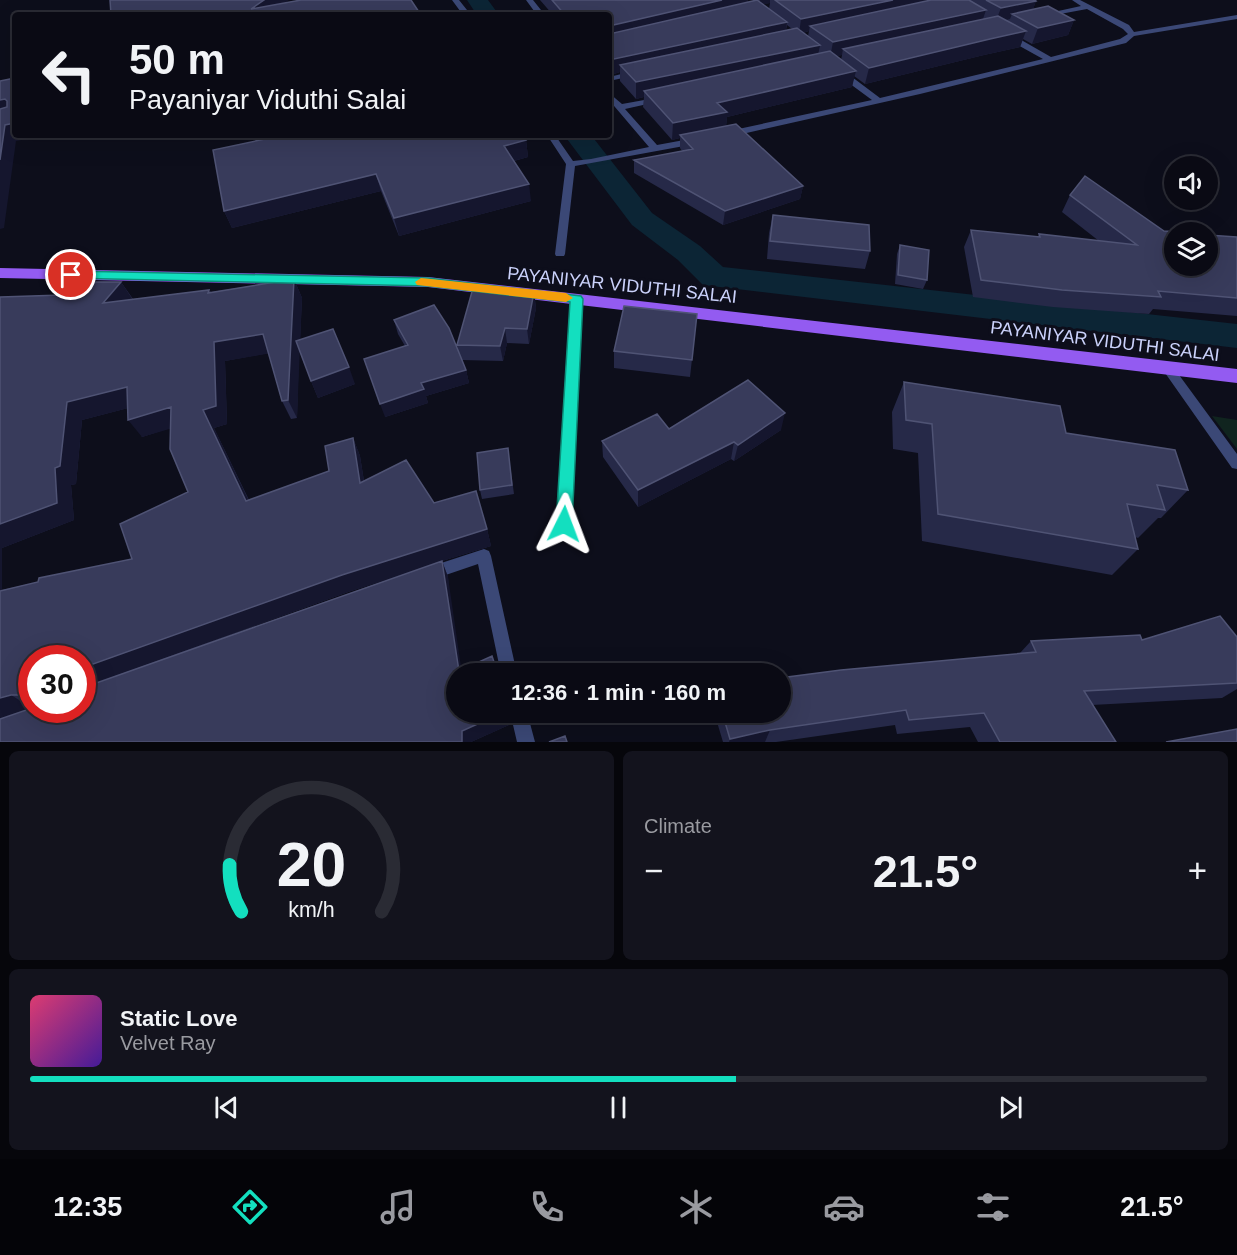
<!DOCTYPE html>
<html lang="en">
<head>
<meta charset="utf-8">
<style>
  body { margin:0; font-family:Helvetica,sans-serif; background:#13131d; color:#f1f3f6; height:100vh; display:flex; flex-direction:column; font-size:22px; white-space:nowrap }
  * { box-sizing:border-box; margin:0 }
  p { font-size:20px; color:#999aa0 }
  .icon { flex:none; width:33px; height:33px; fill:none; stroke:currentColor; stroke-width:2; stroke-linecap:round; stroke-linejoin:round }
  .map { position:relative; height:742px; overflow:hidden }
  .details { display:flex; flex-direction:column; gap:9px; padding:9px; background:#06060b; flex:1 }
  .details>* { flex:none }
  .hud { position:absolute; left:12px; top:12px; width:600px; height:126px; border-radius:6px; box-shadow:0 6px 24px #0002,0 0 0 2px #2a2b34; background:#0a0a14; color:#f1f3f6; overflow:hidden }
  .controls { position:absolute; left:1164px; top:156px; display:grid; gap:12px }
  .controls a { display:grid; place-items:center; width:54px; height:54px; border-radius:50%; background:#0a0a14; box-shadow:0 6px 24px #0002,0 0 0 2px #2a2b34; font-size:30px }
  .speed { position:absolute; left:18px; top:645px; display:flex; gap:12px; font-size:30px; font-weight:700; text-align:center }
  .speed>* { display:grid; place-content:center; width:78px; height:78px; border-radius:50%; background:#0a0a14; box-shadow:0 6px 24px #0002,0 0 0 2px #2a2b34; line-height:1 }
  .speed .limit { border:9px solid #d22; background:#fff; color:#111 }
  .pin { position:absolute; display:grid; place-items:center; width:51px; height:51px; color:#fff; margin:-26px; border:3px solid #fff; border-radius:50%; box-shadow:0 2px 6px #0007 }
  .me { position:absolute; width:66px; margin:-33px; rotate:3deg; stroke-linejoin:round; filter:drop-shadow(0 0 4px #0008) }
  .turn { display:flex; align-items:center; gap:21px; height:126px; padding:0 18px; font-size:27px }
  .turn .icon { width:78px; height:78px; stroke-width:2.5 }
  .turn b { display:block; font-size:42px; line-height:51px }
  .big { font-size:45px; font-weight:700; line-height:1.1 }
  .details .tile { flex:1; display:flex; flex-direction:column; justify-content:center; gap:9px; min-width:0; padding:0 21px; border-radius:9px; background:#13131d }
  .details .dial { align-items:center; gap:0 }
  .dial svg { height:156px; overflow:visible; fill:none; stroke:#2a2b34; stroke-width:7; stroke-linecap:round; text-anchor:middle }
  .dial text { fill:#f1f3f6; stroke:none }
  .song { display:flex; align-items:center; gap:18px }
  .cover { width:72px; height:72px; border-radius:9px; background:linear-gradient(135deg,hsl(340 70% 55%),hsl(260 70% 35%)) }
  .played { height:6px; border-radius:3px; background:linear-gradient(90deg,#13dfbf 60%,#2a2b34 60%) }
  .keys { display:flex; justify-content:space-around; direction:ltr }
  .heat { display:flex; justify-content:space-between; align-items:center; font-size:33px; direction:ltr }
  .details .tiles { flex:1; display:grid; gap:9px; grid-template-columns:1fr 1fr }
  .tile:last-child { grid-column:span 2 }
  .trip { position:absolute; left:446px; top:663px; width:345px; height:60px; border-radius:30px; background:#0a0a14; box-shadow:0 6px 24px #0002,0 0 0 2px #2a2b34; font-weight:700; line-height:60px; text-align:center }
  .dock { display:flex; height:96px; justify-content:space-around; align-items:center; background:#040408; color:#999aa0 }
  .dock .icon { width:42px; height:42px }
  .dock .active { color:#13dfbf }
  .dock b { font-size:27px; color:#f1f3f6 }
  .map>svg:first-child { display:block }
  .green { fill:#10241f }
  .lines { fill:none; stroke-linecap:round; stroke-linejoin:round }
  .canal { fill:#0c2535; fill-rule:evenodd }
  .street { fill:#3b4876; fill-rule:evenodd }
  .primary { fill:#935bf1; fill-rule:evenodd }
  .wall { fill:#262948; fill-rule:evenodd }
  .shaded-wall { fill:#15162e }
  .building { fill:#383b5b; stroke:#4f5374; stroke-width:1.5 }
  .route { fill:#13dfbf; stroke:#0c917c; stroke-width:1.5 }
  .slow { fill:#f59e0b }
  .labels { text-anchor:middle; stroke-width:6; stroke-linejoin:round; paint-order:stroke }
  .street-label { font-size:18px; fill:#cbd2fb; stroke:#0d0e1b }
</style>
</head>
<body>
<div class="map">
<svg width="1237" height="742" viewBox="0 0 1237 742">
  <rect width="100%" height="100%" fill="#0d0e1b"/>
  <path class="green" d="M 1212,416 L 1237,420 L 1237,449 Z"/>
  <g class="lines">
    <path class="canal" d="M 467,0 L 488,0 L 499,15 L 477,15 Z
      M 564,135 L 591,135 L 652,213 L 700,246 L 723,267 L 1237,324 L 1237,348 L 703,285 L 678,260 L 632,225 Z"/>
    <path class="street" d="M 452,0 L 459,0 L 471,15 L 463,15 Z
      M 526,0 L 533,0 L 545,15 L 537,15 Z
      M 1072,0 L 1080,0 L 1129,25 L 1134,32 L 1237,15 L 1237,19 L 1134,36 L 1126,43 L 920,94 L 729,137 L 725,134 L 729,131 L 872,100 L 838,75 L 838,71 L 844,71 L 880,98 L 1043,59 L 1005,38 L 1005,34 L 1011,34 L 1051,57 L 1120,39 L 1128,34 L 1123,29 L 1087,9 L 1044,17 L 1040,15 L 1081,6 Z
      M 634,71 L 637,71 L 637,75 L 609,81 L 609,77 Z
      M 609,93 L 622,104 L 661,97 L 661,101 L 625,109 L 657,145 L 695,138 L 699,141 L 695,144 L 575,166 L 565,254 L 564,256 L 556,256 L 555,254 L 566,164 L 547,135 L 555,135 L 573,161 L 591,159 L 649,147 L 609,100 Z
      M 576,295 L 581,299 L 572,524 L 570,528 L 565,530 L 560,528 L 558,524 L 571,299 Z
      M 1167,363 L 1171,364 L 1237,454 L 1237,469 L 1232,468 L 1163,370 L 1161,367 Z
      M 484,549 L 489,551 L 491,556 L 517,674 L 501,674 L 478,564 L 431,580 L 426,578 L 424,573 L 426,568 Z
      M 510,712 L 527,712 L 535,742 L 517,742 Z"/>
    <path class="primary" d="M 0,268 L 428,277 L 1237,369 L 1237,383 L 428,287 L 0,278 Z"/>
  </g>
  <path class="wall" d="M 540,0 L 748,0 L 748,2 L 754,1 L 753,0 L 1035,0 L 1036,1 L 1033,9 L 1074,20 L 1068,35 L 1032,44 L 1023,39 L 1020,47 L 984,55 L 865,84 L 854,76 L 852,87 L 727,117 L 726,126 L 803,186 L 800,199 L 723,225 L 634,173 L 634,160 L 682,151 L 680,148 L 680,138 L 672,140 L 643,107 L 644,97 L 636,99 L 620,81 L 620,72 L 614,74 L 609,68 L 609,15 L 553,15 ZM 770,3 L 769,9 L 763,4 ZM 787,25 L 792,29 L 786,30 ZM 809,31 L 808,36 L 803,33 ZM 842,55 L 841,60 L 836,56 Z
    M 526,140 L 528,157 L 514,161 L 531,201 L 399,236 L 381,191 L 232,228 L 224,211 Z
    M 1070,195 L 1164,231 L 1237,237 L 1237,316 L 1153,309 L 1149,314 L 1053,307 L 973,297 L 964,247 L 971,230 L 1038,237 L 1039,234 L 1099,241 L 1062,212 Z
    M 773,215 L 870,251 L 865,269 L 767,259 L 769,233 Z
    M 900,245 L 927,280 L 923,289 L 895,284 L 897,254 Z
    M 294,279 L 302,298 L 300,340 L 355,384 L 318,398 L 311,381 L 299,350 L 297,418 L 291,419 L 282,401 L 269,353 L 225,361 L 227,424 L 214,428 L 249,500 L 329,471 L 353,438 L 360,456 L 364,481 L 434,503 L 487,529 L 491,546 L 442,561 L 448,577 L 456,712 L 508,712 L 511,724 L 471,742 L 0,742 L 0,297 L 62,295 L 121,282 L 133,299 L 209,290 L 211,292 ZM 128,408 L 142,437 L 170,428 L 188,492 L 132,559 L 38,582 L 2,590 L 2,548 L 74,520 L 71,485 L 76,484 L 82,420 ZM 412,571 L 141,667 L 351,591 ZM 32,658 L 82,710 L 32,710 Z
    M 534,292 L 536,308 L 529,344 L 507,343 L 503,361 L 462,360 L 466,370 L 469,383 L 426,396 L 428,403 L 385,417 L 405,346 L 398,334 L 394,320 L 458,351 L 457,345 Z
    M 697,314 L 690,377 L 614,368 L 614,351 Z
    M 904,382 L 1066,433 L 1188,490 L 1161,518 L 1158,518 L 1138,538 L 1135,537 L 1138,549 L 1112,575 L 922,541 L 918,453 L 893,449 L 892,412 Z
    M 781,430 L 734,461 L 731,459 L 638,507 L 603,457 L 602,441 Z
    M 509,457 L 514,494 L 482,499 L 480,490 Z
    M 1237,637 L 1237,689 L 1222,698 L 1092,705 L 1116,742 L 978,742 L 970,727 L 897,734 L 895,725 L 776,742 L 723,742 L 714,712 L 780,712 L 1020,653 L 1031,641 L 1142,640 Z"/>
  <path class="shaded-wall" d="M 264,0 L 289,0 L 268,15 L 251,9 Z
    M 722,0 L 748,0 L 747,8 L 609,41 L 609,26 Z
    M 760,0 L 770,0 L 770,3 L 760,5 Z
    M 893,0 L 955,0 L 810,26 L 809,31 L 799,34 L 801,19 Z
    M 1036,1 L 1031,15 L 1012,14 L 1010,19 L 995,23 L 1001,8 Z
    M 986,10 L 981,25 L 843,49 L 842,55 L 830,58 L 833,42 Z
    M 1074,20 L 1068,35 L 1032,44 L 1038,28 Z
    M 787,22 L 785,37 L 620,65 L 620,72 L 614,74 L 614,59 Z
    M 1026,31 L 1020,47 L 984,55 L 865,84 L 869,68 L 990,39 Z
    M 820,45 L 817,61 L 644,91 L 644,97 L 636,99 L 636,82 Z
    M 856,71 L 852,87 L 727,117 L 726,128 L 680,135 L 680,138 L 672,140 L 673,123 L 717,103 Z
    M 5,99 L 15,115 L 0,118 L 0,100 Z
    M 15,123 L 15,135 L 48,135 L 16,141 L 4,228 L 0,229 L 0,160 L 5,125 Z
    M 526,140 L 528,157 L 506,163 L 504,146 Z
    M 376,174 L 381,191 L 232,228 L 224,211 Z
    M 529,184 L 531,201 L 399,236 L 394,218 Z
    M 803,186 L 800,199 L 723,225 L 725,211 Z
    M 294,279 L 302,298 L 297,418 L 288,400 Z
    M 121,282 L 133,300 L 103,303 Z
    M 534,292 L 536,308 L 529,344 L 527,329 Z
    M 505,328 L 507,343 L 503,361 L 500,346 Z
    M 263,334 L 272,353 L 225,361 L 227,424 L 214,428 L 257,518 L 246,501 L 203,410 L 214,342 Z
    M 349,367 L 355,384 L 318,398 L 311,381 Z
    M 466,370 L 469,383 L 426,396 L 428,403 L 385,417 L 380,404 L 421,383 Z
    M 127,387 L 140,405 L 82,420 L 76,484 L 71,485 L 74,520 L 2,548 L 2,611 L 0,609 L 0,524 L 55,468 L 67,402 Z
    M 171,407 L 183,425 L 142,437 L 128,420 Z
    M 785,413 L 781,430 L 734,461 L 738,445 Z
    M 353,438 L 360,456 L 367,501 L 360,483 Z
    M 734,442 L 731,459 L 638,507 L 638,490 Z
    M 487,529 L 491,546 L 442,561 L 448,577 L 462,674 L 459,671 L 442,562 L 351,591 L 82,688 L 82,668 L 342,575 Z
    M 11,695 L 32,708 L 0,720 L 0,698 Z
    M 504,712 L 508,712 L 511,724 L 471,742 L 462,742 L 462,731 Z
    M 770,730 L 765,742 L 729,742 L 730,739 Z"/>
  <path class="building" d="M 110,0 L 264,0 L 251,9 L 301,0 L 411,0 L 421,15 L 111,15 Z
    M 552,0 L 722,0 L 609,26 L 609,15 L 565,15 Z
    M 757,0 L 787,22 L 614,59 L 609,54 L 609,34 Z
    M 775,0 L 893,0 L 801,19 Z
    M 931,0 L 969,0 L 986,10 L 833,42 L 810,26 Z
    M 986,0 L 1035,0 L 1036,1 L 1001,8 Z
    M 1048,6 L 1074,20 L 1038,28 L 1012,14 Z
    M 998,16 L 1026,31 L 990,39 L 869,68 L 843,49 Z
    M 797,28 L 820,45 L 636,82 L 620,65 Z
    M 830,51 L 856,71 L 717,103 L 727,112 L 673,123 L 644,91 Z
    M 15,78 L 15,123 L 5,125 L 0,160 L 0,109 L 7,107 L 7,101 L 5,99 L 0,100 L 0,81 Z
    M 736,124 L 803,186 L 725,211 L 634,160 L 693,149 L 680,135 Z
    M 284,135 L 522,135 L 526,140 L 504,146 L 529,184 L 394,218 L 376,174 L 224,211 L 213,150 Z
    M 1085,176 L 1164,231 L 1178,232 L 1174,232 L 1174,266 L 1208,266 L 1208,235 L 1237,237 L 1237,298 L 1158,291 L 1161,297 L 1062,290 L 981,280 L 971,230 L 1040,237 L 1039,234 L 1137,245 L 1070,195 Z
    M 773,215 L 869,225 L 870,251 L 770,241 Z
    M 900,245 L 929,250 L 927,280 L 898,275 Z
    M 294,279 L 288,400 L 282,401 L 263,334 L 214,342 L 216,406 L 203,410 L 246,501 L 329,471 L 325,446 L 353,438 L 360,483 L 406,460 L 434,503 L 476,491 L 487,529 L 342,575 L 82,668 L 82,658 L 32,658 L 32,695 L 11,695 L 0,698 L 0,591 L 38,582 L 39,578 L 132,559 L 120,524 L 188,492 L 170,449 L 171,407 L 128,420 L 127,387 L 67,402 L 60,466 L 55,468 L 57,503 L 0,524 L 0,297 L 62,295 L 73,282 L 121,282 L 103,303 L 209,290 L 208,293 Z
    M 473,288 L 534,292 L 527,329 L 505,328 L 500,346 L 457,345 Z
    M 434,305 L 449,328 L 466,370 L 421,383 L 424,389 L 380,404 L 364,359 L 408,345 L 394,320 Z
    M 624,306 L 697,314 L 692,360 L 614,351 Z
    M 333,329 L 349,367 L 311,381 L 296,341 Z
    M 748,380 L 785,413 L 738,445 L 734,442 L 638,490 L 602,441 L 657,414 L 669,429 Z
    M 904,382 L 1060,406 L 1066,433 L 1175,450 L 1188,490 L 1157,485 L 1165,510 L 1127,504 L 1138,549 L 938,514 L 932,424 L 906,420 Z
    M 508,448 L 512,485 L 480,490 L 477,453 Z
    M 442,561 L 459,671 L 492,656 L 498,674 L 456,674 L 456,712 L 504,712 L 462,731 L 462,742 L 0,742 L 0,719 L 32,708 L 32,710 L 82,710 L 82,688 Z
    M 1220,616 L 1237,637 L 1237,683 L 1084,691 L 1116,742 L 1000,742 L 984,713 L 909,720 L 906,710 L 770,730 L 730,739 L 722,712 L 780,712 L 780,678 L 841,670 L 1036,652 L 1031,641 L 1140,635 L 1142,640 Z
    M 1237,729 L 1237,742 L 1166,742 Z
    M 565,736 L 567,742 L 549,742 Z"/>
  <path class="route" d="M 71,271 L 428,278 L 581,296 L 583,299 L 572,524 L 570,528 L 564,531 L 559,528 L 556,524 L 570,302 L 428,286 L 67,278 L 67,272 Z"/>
  <path class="slow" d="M 421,278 L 566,293 L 573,298 L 566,302 L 417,285 L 415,282 Z"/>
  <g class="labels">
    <g class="street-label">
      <text transform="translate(622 285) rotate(6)" y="6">PAYANIYAR VIDUTHI SALAI</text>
      <text transform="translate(1105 341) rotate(7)" y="6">PAYANIYAR VIDUTHI SALAI</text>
    </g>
  </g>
</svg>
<div class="controls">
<a><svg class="icon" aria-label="sound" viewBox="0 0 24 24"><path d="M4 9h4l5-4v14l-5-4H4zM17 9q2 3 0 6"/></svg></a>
<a><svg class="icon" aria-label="layers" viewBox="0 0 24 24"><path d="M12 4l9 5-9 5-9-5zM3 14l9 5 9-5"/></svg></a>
</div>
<div class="speed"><div class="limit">30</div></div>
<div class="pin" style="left:71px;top:275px;background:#d93025"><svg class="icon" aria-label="arrive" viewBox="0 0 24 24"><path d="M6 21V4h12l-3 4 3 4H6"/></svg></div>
<svg class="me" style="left:564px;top:524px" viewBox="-20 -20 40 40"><path d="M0-17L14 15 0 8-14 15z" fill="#13dfbf" stroke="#fff" stroke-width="4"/></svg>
<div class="trip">12:36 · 1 min · 160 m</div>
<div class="hud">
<div class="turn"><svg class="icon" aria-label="left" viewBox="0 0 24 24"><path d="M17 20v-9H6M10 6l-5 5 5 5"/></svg><div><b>50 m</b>Payaniyar Viduthi Salai</div></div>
</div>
</div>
<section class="details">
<div class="tiles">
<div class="tile dial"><svg viewBox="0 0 100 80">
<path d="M14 69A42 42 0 1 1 86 69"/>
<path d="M14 69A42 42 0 0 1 8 45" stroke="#13dfbf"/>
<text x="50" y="56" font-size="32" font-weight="700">20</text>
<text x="50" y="72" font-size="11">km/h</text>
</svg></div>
<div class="tile"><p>Climate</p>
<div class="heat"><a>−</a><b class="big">21.5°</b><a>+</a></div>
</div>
<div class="tile">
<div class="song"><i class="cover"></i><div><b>Static Love</b><p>Velvet Ray</p></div></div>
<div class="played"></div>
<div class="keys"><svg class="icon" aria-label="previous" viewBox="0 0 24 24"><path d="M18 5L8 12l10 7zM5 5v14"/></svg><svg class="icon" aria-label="pause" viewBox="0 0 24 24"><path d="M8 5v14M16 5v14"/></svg><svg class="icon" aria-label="next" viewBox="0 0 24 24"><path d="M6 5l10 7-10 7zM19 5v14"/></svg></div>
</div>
</div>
</section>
<nav class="dock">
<b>12:35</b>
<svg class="icon active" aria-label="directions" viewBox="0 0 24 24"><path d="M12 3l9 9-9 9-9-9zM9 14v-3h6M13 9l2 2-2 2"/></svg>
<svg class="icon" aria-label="music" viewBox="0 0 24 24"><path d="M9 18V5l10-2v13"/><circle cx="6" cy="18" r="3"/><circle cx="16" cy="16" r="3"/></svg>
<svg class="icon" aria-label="phone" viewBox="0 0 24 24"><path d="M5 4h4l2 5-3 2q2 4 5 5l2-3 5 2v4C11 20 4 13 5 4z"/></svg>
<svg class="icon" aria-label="climate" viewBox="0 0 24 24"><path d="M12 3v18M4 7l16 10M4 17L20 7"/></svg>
<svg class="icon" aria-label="car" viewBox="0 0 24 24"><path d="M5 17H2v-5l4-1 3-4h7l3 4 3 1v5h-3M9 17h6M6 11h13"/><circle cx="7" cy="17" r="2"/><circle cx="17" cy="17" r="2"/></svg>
<svg class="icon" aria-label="filters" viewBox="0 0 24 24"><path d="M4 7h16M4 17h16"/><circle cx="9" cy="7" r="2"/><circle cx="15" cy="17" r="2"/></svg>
<b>21.5°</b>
</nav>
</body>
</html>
